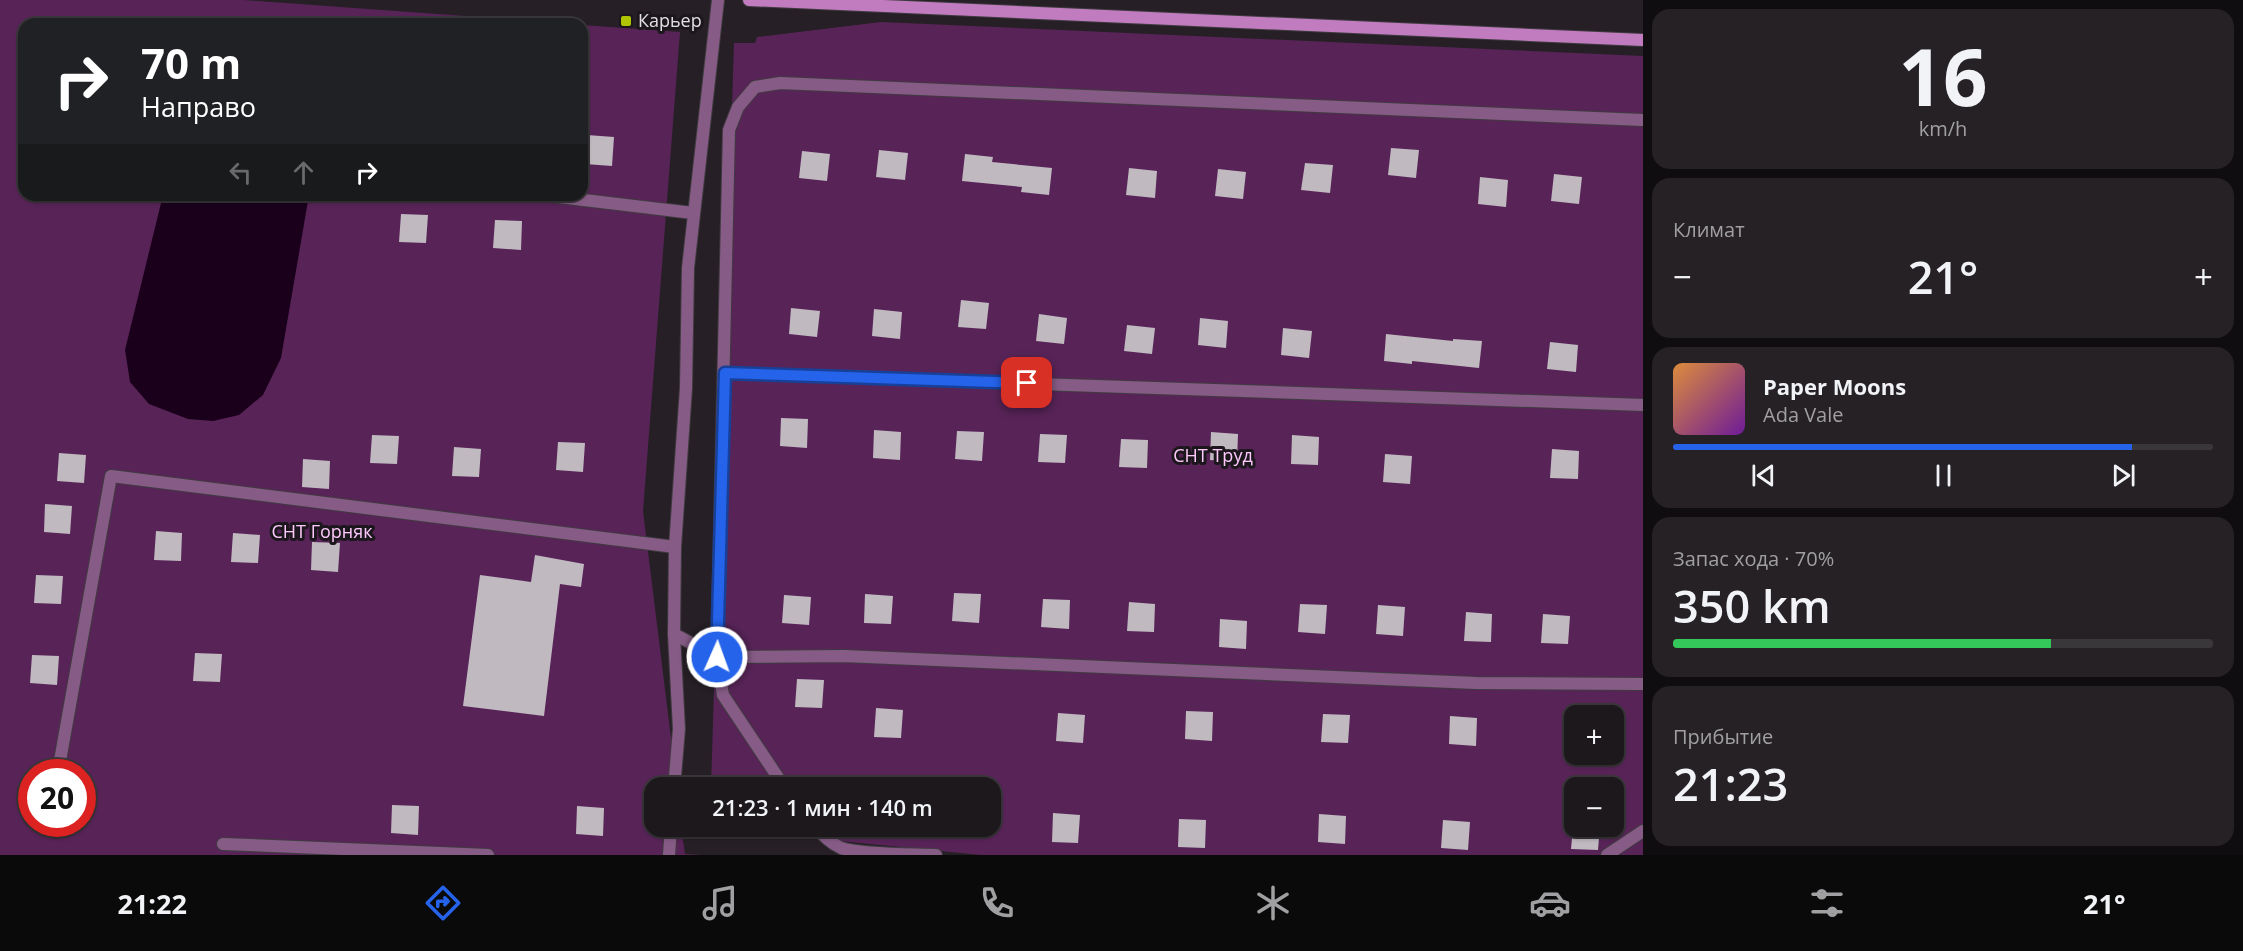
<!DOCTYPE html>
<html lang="ru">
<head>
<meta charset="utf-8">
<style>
  body { margin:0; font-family:"Open Sans",sans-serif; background:#252125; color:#f1f3f6; height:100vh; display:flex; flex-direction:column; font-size:22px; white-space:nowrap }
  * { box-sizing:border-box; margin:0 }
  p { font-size:20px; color:#a0a0a3 }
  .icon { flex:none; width:33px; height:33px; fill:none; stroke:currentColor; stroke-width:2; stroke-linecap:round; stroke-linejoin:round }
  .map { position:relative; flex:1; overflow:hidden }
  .panel { display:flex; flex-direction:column; gap:9px; padding:9px; background:#0f0d0f; width:600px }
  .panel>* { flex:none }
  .top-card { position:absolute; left:18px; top:18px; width:570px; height:183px; border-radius:18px; box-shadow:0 2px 4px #0004,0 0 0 2px #3a373b; background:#202124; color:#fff; overflow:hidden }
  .controls { position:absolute; left:1564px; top:705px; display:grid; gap:12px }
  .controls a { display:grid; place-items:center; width:60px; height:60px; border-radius:12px; background:#1c181c; box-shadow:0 2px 4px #0004,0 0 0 2px #3a373b; font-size:30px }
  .speed { position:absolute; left:18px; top:759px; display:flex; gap:12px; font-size:30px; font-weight:700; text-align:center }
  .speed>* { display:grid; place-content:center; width:78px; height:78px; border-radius:50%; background:#1c181c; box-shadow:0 2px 4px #0004,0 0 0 2px #3a373b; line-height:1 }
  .speed .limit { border:9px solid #d22; background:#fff; color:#111 }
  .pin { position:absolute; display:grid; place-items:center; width:51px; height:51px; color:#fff; margin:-26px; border-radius:12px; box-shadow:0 3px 9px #0006 }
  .me { position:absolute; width:66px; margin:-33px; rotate:2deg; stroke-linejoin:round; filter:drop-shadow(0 0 4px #0008) }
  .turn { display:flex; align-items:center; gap:21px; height:126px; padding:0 24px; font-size:27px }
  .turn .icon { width:78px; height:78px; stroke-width:2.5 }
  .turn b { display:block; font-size:42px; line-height:51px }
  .lanes { display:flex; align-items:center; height:57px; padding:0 24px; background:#0003; justify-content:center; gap:30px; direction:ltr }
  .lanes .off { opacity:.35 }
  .big { font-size:45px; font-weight:600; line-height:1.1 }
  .panel .tile { flex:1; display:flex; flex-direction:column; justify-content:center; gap:9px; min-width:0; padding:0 21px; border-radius:18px; background:#252125 }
  .panel .dial { align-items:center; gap:0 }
  .dial b { font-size:78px; line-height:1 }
  .song { display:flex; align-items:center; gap:18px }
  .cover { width:72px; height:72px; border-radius:9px; background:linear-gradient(135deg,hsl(30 70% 55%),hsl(280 70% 35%)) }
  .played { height:6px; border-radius:3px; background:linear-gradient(90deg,#2563eb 85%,#3a373b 85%) }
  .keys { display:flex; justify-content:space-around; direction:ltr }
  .heat { display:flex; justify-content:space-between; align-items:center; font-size:33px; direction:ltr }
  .charge { height:9px; border-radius:4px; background:linear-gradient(90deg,#34c759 70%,#3a373b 0) }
  .trip { position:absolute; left:644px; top:777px; width:357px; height:60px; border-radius:18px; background:#1c181c; box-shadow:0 2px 4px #0004,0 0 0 2px #3a373b; font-weight:600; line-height:60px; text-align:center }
  .dock { display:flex; height:96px; justify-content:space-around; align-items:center; background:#0b0a0b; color:#a0a0a3 }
  .dock .icon { width:42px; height:42px }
  .dock .on { color:#2563eb }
  .dock b { font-size:27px; color:#f1f3f6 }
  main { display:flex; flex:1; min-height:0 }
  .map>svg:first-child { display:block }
  .green { fill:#582458; fill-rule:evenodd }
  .water { fill:#1a001b }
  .building { fill:#c0b9c0 }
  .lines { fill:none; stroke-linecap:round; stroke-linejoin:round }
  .lane-casing { stroke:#403b40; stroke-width:14 }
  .street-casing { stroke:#403b40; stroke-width:14 }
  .secondary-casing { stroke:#403b40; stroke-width:14 }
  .lane { stroke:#865c86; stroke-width:12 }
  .street { stroke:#865c86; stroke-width:12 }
  .secondary { stroke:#c07cbf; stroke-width:12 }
  .route-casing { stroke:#184099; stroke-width:15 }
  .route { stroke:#2563eb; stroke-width:10 }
  .poi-dot { fill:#b0c501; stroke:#1c171c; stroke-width:2 }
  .labels { text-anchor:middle; stroke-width:6; stroke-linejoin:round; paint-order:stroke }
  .poi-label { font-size:18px; fill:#e2dfe2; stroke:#1c171c; text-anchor:start }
  .park-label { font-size:18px; fill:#fdc8fb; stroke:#1c171c }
</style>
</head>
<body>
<main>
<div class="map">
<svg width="1643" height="855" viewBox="0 0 1643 855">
  <rect width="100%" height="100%" fill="#262026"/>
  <path class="green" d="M 0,0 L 243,0 L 575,24 L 24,24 L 24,195 L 582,195 L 582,25 L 680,32 L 643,511 L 677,787 L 654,788 L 654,826 L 681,827 L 685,854 L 703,855 L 0,855 ZM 32,772 L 82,772 L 82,824 L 32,824 Z
    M 881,22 L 1643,56 L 1643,855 L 981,855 L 710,828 L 990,826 L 990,788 L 711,787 L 734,43 L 755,43 L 757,37 ZM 1575,716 L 1614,716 L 1614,754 L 1575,754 ZM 1575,788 L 1614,788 L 1614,826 L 1575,826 Z"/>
  <path class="water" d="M 163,195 L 309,195 L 281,358 L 263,395 L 239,415 L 213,421 L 188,419 L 149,404 L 130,382 L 125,350 Z"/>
  <path class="building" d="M 587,135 L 614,137 L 612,166 L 585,164 Z
    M 1391,148 L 1419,150 L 1416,178 L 1388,175 Z
    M 879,150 L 908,153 L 905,180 L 876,177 Z
    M 802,151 L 830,154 L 827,181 L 799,178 Z
    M 965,154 L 993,157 L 992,162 L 1052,168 L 1049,195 L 1021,192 L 1022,187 L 962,181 Z
    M 1305,163 L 1333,165 L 1330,193 L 1301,190 Z
    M 1129,168 L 1157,171 L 1155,198 L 1126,195 Z
    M 1218,169 L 1246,172 L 1243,199 L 1215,196 Z
    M 1554,174 L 1582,177 L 1579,204 L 1551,201 Z
    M 1480,177 L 1508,180 L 1506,207 L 1478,204 Z
    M 401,214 L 428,215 L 426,243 L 399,242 Z
    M 495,220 L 522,221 L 521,250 L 493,248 Z
    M 961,300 L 989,303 L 986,329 L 958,327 Z
    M 791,308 L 820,311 L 817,337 L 789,334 Z
    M 874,309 L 902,312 L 900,339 L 872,336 Z
    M 1039,314 L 1067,318 L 1064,344 L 1036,341 Z
    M 1200,318 L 1228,321 L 1226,348 L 1198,345 Z
    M 1127,325 L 1155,328 L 1152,354 L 1124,351 Z
    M 1283,328 L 1312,331 L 1309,358 L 1281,355 Z
    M 1386,334 L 1453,341 L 1453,339 L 1482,341 L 1479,368 L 1412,361 L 1412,364 L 1384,361 Z
    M 1550,342 L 1578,345 L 1576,372 L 1547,369 Z
    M 781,418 L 808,419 L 807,448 L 780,446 Z
    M 874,430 L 901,432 L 900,460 L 873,458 Z
    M 957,431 L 984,432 L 982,461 L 955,459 Z
    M 1211,432 L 1238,434 L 1237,462 L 1210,460 Z
    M 1040,434 L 1067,435 L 1065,463 L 1038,462 Z
    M 372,435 L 399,436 L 397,464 L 370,463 Z
    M 1292,435 L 1319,437 L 1318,465 L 1291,464 Z
    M 1121,439 L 1148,440 L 1147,468 L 1119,467 Z
    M 558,442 L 585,443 L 583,472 L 556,470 Z
    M 454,447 L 481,449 L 479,477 L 452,476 Z
    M 1552,449 L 1579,451 L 1578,479 L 1550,478 Z
    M 59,453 L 86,455 L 84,483 L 57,481 Z
    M 1385,454 L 1412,456 L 1410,484 L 1383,482 Z
    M 303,459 L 330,461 L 329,489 L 302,487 Z
    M 45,504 L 72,506 L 70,534 L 44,532 Z
    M 156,531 L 182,533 L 181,561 L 154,560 Z
    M 233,533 L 260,535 L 258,563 L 231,562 Z
    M 312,542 L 340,543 L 338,572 L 311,570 Z
    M 535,555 L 584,564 L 581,587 L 560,584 L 544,716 L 463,706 L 480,575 L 531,582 Z
    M 36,575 L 63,576 L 61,604 L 34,603 Z
    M 954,593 L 981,594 L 979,623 L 952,621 Z
    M 865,594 L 893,596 L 891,624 L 864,623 Z
    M 784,595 L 811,597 L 809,625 L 782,623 Z
    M 1043,599 L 1070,600 L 1069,629 L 1041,627 Z
    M 1129,602 L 1155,604 L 1154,632 L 1127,631 Z
    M 1300,604 L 1327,605 L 1325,634 L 1298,632 Z
    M 1378,605 L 1405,607 L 1403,636 L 1376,634 Z
    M 1466,612 L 1492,614 L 1491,642 L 1464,641 Z
    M 1543,614 L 1570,616 L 1568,644 L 1541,643 Z
    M 1220,619 L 1247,621 L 1246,649 L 1219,647 Z
    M 195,653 L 222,654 L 220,682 L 193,681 Z
    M 32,655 L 59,656 L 57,685 L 30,683 Z
    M 797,679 L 824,680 L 822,708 L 795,707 Z
    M 876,708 L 903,710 L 901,738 L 874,737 Z
    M 1186,711 L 1213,712 L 1212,741 L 1185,739 Z
    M 1058,713 L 1085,715 L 1083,743 L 1056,741 Z
    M 1323,714 L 1350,715 L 1348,743 L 1321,742 Z
    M 1450,716 L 1477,718 L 1476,746 L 1449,744 Z
    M 392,805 L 419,806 L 418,835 L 391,833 Z
    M 577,806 L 604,808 L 603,836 L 576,834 Z
    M 1053,813 L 1080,815 L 1078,843 L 1052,842 Z
    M 1319,814 L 1346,816 L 1345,844 L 1318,842 Z
    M 1179,819 L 1206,820 L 1205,848 L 1178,847 Z
    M 1443,820 L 1470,822 L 1468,850 L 1441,848 Z
    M 1573,826 L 1600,826 L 1598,850 L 1571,849 Z"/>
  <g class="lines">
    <defs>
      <path id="lane" d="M 542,195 L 693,213
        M 725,373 L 1643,405
        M 674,634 L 717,657 L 844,656 L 1476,683 L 1643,684
        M 58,772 L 111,476 L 675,547
        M 785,788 L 723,695 L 717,657 L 729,130 L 738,107 L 755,87 L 780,83 L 1643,120
        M 815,826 C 822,835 831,843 841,848 C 862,855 911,854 936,855
        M 223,844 L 488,855
        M 1607,855 L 1643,831"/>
      <path id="street" d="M 674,788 L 679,729 L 674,634 L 675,547 L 686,388 L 688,268 L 718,0
        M 669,855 L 671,826"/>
      <path id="secondary" d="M 749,0 L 1643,40"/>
    </defs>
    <use href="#lane" class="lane-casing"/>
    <use href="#street" class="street-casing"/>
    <use href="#secondary" class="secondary-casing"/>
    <use href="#lane" class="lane"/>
    <use href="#street" class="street"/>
    <use href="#secondary" class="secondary"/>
  </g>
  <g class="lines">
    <defs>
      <path id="route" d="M 717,657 L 725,373 L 1027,383"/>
    </defs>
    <use href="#route" class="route-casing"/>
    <use href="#route" class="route"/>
  </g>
  <rect class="poi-dot" x="620" y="15" width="12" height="12" rx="3"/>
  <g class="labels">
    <g class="poi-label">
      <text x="638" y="27">Карьер</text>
    </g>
    <g class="park-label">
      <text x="1213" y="462">СНТ Труд</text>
      <text x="322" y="538">СНТ Горняк</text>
    </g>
  </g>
</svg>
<div class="controls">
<a>+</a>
<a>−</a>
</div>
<div class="speed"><div class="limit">20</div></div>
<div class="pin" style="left:1027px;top:383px;background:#d93025"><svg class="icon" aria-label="arrive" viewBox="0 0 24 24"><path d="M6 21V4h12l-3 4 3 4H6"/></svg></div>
<svg class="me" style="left:717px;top:657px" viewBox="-20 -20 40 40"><circle r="17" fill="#2563eb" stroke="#fff" stroke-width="3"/><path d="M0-11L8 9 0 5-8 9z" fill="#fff"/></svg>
<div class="trip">21:23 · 1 мин · 140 m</div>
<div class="top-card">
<div class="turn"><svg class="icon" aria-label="right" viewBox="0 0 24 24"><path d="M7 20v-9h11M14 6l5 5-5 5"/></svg><div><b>70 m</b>Направо</div></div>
<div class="lanes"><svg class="icon off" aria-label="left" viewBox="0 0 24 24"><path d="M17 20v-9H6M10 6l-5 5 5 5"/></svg><svg class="icon off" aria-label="ahead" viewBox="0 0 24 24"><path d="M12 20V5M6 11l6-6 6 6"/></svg><svg class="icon" aria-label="right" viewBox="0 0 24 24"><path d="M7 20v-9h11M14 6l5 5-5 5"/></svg></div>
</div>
</div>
<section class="panel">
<div class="tile dial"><b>16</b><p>km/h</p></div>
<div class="tile"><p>Климат</p>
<div class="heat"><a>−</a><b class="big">21°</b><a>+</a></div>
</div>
<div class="tile">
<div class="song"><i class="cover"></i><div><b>Paper Moons</b><p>Ada Vale</p></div></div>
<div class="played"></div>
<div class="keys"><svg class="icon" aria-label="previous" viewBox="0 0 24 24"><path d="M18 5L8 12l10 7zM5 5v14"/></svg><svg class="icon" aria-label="pause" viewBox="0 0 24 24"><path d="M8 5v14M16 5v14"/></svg><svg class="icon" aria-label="next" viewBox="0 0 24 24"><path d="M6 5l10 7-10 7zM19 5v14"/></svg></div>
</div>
<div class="tile"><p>Запас хода · 70%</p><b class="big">350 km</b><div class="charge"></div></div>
<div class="tile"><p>Прибытие</p><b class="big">21:23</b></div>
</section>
</main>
<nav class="dock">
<b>21:22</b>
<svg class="icon on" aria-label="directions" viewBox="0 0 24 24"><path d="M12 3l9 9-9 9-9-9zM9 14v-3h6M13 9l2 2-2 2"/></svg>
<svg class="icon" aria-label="music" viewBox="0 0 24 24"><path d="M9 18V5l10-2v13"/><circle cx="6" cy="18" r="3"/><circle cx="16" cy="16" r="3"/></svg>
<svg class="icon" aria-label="phone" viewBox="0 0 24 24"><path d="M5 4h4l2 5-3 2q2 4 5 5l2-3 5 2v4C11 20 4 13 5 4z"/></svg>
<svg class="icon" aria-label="climate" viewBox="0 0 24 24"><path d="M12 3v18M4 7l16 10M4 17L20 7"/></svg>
<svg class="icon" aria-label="car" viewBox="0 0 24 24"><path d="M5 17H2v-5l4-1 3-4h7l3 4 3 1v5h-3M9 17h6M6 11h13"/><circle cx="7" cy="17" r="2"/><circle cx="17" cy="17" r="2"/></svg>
<svg class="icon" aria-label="filters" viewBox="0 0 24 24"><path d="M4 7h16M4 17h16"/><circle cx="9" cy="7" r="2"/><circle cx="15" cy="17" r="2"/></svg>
<b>21°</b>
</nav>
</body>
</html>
